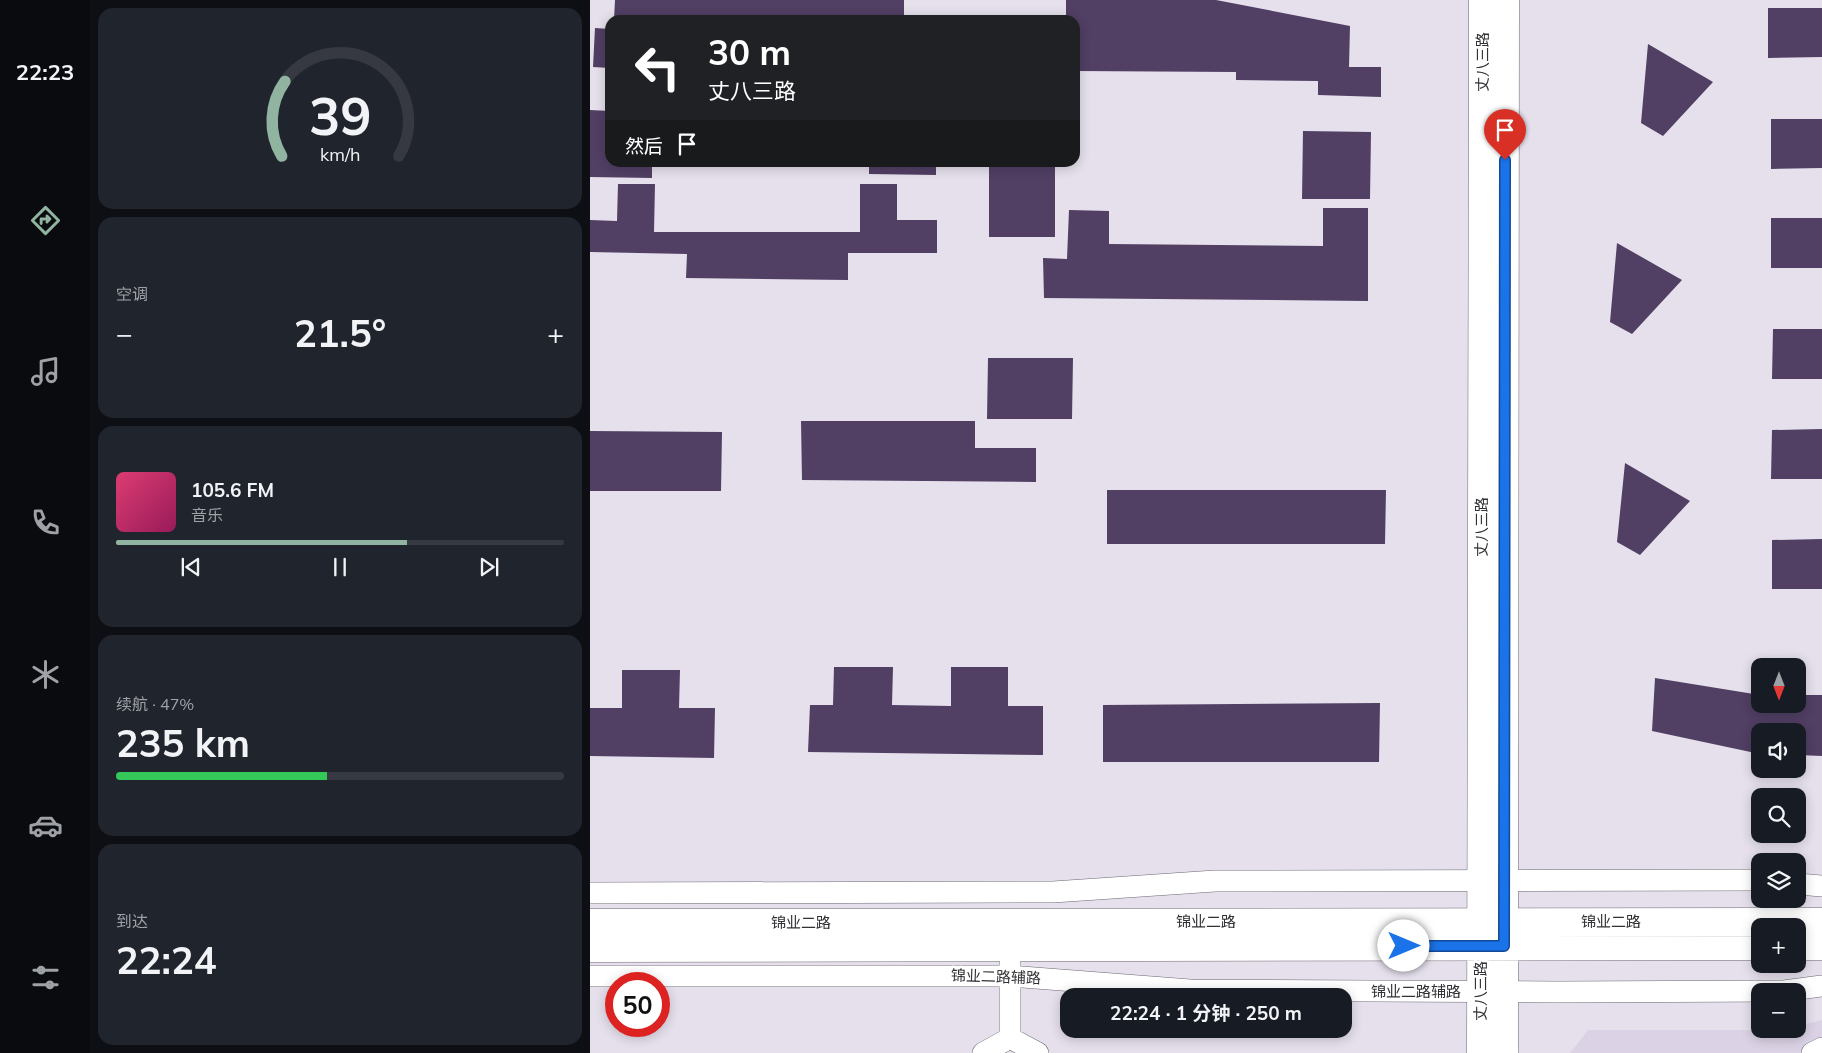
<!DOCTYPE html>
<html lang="zh">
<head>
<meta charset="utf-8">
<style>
  body { margin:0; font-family:Mulish,"Noto Sans SC",sans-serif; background:#20242c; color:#f1f3f6; height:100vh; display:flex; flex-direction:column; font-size:19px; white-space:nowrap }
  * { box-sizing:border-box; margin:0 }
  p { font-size:16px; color:#9ea1a6 }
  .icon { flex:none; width:28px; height:28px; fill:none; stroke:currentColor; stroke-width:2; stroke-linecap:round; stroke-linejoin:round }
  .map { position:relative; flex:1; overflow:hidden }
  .sheet { display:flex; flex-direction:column; gap:8px; padding:8px; background:#0d0f14; width:500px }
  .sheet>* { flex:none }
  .banner { position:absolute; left:15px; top:15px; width:475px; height:152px; border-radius:15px; box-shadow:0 2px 12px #0003; background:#202124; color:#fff; overflow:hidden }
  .needle { width:32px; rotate:180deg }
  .buttons { position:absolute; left:1161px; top:658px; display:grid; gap:10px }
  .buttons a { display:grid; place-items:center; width:55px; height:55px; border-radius:10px; background:#171b24; box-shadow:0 2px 12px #0003; font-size:25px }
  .speed { position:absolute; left:15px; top:972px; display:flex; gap:10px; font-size:25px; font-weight:700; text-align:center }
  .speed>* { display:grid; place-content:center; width:65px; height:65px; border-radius:50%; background:#171b24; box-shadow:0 2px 12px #0003; line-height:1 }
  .speed .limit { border:8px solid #d22; background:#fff; color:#111 }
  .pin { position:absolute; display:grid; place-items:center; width:42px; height:42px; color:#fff; margin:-51px -21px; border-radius:50% 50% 50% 0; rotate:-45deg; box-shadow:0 0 5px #0007 }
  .pin .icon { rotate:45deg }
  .me { position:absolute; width:55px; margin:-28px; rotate:90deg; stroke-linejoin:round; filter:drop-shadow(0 0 4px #0008) }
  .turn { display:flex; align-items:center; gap:18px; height:105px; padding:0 20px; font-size:22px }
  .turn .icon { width:65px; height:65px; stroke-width:2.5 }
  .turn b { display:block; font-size:35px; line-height:42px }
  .then { display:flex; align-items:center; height:48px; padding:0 20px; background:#0003; gap:10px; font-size:19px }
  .big { font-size:38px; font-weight:700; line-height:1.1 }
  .sheet .card { flex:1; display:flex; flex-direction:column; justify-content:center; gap:8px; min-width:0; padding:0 18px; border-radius:15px; background:#20242c }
  .sheet .dial { align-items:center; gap:0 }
  .dial svg { height:130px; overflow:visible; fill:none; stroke:#363941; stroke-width:7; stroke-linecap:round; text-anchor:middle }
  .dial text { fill:#f1f3f6; stroke:none }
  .song { display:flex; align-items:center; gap:15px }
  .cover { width:60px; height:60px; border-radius:8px; background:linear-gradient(135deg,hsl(340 70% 55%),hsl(330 70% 35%)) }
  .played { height:5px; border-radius:2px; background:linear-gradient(90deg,#90b49f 65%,#363941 65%) }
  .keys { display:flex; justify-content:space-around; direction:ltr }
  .heat { display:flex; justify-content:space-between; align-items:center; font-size:28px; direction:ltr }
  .charge { height:8px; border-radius:4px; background:linear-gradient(90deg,#34c759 47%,#363941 0) }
  .trip { position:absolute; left:470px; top:988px; width:292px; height:50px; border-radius:15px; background:#171b24; box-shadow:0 2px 12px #0003; font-weight:700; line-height:50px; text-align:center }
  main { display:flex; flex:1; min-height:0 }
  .tabs { display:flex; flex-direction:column; width:90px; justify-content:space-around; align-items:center; background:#090b0e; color:#9ea1a6 }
  .tabs .icon { width:35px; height:35px }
  .tabs .selected { color:#90b49f }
  .tabs b { font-size:22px; color:#f1f3f6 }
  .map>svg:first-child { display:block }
  .built { fill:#dbd3e5 }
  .building { fill:#513f64 }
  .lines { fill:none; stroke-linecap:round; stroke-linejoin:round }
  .street-casing { stroke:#6c6872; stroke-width:22 }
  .secondary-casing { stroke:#6c6872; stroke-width:29 }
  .street { stroke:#fff; stroke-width:21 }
  .secondary { stroke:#fff; stroke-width:28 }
  .route-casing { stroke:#114b97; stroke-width:12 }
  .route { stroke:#1a73e8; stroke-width:9 }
  .labels { text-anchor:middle; stroke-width:5; stroke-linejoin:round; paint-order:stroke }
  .street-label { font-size:15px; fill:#333135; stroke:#fff }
</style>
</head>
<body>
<main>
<nav class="tabs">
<b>22:23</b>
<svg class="icon selected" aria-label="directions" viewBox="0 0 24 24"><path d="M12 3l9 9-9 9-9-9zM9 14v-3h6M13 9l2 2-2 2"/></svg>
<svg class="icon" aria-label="music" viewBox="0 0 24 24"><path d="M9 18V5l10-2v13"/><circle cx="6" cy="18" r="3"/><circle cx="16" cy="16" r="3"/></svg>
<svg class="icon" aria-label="phone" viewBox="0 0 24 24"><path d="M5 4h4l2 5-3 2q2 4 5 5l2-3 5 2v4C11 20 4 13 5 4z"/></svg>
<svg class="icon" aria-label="climate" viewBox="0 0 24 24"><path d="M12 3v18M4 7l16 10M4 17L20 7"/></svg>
<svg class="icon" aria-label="car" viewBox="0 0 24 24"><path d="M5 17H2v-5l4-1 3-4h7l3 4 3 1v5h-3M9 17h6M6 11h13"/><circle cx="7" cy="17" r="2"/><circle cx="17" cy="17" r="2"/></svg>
<svg class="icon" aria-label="filters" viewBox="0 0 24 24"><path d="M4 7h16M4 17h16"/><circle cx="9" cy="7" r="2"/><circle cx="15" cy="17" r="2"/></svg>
</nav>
<section class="sheet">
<div class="card dial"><svg viewBox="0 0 100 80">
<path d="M14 69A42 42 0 1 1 86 69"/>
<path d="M14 69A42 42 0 0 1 16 23" stroke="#90b49f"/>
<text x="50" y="56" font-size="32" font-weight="700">39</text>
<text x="50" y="72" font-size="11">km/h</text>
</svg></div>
<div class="card"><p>空调</p>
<div class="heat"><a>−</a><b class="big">21.5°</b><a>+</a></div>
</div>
<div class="card">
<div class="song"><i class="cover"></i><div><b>105.6 FM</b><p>音乐</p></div></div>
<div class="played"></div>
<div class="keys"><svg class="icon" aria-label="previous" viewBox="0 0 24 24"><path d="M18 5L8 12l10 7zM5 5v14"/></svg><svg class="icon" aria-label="pause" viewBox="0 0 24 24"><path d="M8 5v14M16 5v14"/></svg><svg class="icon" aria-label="next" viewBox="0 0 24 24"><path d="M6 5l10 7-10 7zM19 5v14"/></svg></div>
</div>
<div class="card"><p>续航 · 47%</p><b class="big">235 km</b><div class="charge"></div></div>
<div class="card"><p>到达</p><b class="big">22:24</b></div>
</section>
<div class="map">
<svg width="1232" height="1053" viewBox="0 0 1232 1053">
  <rect width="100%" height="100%" fill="#e5e0ec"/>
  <path class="built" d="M 1232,1020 L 1232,1053 L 980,1053 L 998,1030 L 1189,1030 L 1208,1029 L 1208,1026 Z"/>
  <path class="building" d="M 25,0 L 314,0 L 314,20 L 24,20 Z
    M 476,0 L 626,0 L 760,26 L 759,67 L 791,67 L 791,97 L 728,95 L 728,81 L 646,80 L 646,72 L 485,71 L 485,20 L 476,20 Z
    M 1178,8 L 1232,8 L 1232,57 L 1178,58 Z
    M 5,28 L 20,29 L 20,68 L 3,67 Z
    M 1058,44 L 1123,82 L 1073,136 L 1051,123 Z
    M 0,110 L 20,111 L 20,162 L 62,162 L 62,178 L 0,177 Z
    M 1181,119 L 1232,119 L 1232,168 L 1181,169 Z
    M 713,131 L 781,132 L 780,199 L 712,199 Z
    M 279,162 L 346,162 L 346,175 L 279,174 Z
    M 399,162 L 465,162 L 465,237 L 399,237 Z
    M 28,184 L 65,184 L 64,232 L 270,232 L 270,184 L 307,184 L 307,220 L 347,220 L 347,253 L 258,253 L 258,280 L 96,278 L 97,254 L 0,252 L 0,220 L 27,221 Z
    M 733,208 L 778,208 L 778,301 L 454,298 L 453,258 L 477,259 L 479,210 L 519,211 L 519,244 L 733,246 Z
    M 1181,218 L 1232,218 L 1232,268 L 1181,268 Z
    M 1027,243 L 1092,280 L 1042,334 L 1020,322 Z
    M 1183,329 L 1232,329 L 1232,379 L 1182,379 Z
    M 398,358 L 483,358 L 482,419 L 397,419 Z
    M 211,421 L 385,421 L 385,448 L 446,448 L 446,482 L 212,480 Z
    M 1232,429 L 1232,479 L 1181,479 L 1182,430 Z
    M 0,431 L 132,432 L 131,491 L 0,491 Z
    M 1035,463 L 1100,501 L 1050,555 L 1027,542 Z
    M 517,490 L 796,490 L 795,544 L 517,544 Z
    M 1232,539 L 1232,589 L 1182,589 L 1182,540 Z
    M 244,667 L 303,667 L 302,705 L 361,706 L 361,667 L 418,667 L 418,706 L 453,706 L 453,755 L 218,752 L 220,705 L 243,705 Z
    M 32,670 L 90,670 L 89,708 L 125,708 L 124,758 L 0,756 L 0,708 L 32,708 Z
    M 1065,678 L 1170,695 L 1170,704 L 1208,704 L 1208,695 L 1232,695 L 1232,756 L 1208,755 L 1208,731 L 1170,731 L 1170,754 L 1062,731 Z
    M 790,703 L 789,762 L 513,762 L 513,705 Z"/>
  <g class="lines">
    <defs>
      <path id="street" d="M 1208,884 L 1232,886
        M 0,893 L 463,892 L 625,881 L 1170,880
        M 420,963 L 420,1038
        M 0,976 L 420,976 L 600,990 L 967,992 L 1194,991 L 1232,986
        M 420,1038 L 448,1053
        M 393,1053 L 420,1038
        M 1222,1053 L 1232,1048"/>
      <path id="secondary" d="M 0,923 L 1232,922
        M 1208,946 L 1232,946
        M 0,948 L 1170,946
        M 891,1053 L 893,0
        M 914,1053 L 915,0"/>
    </defs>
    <use href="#street" class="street-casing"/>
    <use href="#secondary" class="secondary-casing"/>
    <use href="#street" class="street"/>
    <use href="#secondary" class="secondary"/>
  </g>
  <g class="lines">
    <defs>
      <path id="route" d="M 814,946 L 914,946 L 915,160"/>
    </defs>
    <use href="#route" class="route-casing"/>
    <use href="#route" class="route"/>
  </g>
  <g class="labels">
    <g class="street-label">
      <text transform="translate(893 62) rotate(-90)" y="5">丈八三路</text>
      <text transform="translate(892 527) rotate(-90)" y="5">丈八三路</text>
      <text x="616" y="927">锦业二路</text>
      <text x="1021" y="927">锦业二路</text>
      <text x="211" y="928">锦业二路</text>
      <text transform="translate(406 977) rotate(2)" y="5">锦业二路辅路</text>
      <text transform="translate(891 991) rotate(-90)" y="5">丈八三路</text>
      <text x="826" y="997">锦业二路辅路</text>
    </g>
  </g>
</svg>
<div class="buttons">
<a><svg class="needle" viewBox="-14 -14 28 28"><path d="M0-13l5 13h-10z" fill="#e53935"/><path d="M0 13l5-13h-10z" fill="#9ea1a6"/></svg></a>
<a><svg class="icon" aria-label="sound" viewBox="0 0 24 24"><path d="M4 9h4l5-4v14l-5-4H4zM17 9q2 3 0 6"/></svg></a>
<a><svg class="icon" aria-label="search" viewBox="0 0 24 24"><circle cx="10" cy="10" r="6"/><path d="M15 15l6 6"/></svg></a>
<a><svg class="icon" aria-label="layers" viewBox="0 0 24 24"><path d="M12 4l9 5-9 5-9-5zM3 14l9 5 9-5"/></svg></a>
<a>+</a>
<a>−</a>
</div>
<div class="speed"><div class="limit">50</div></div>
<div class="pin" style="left:915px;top:160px;background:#d93025"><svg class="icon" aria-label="arrive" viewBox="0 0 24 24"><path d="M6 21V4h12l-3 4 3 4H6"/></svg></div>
<svg class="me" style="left:814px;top:946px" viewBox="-20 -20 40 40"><circle r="19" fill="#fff"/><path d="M0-13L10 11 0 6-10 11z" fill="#1a73e8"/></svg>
<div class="trip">22:24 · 1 分钟 · 250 m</div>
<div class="banner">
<div class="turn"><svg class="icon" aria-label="left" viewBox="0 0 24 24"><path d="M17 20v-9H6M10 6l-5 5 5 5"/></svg><div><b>30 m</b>丈八三路</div></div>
<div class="then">然后<svg class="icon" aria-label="arrive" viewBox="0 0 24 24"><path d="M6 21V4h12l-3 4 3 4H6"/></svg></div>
</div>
</div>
</main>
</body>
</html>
